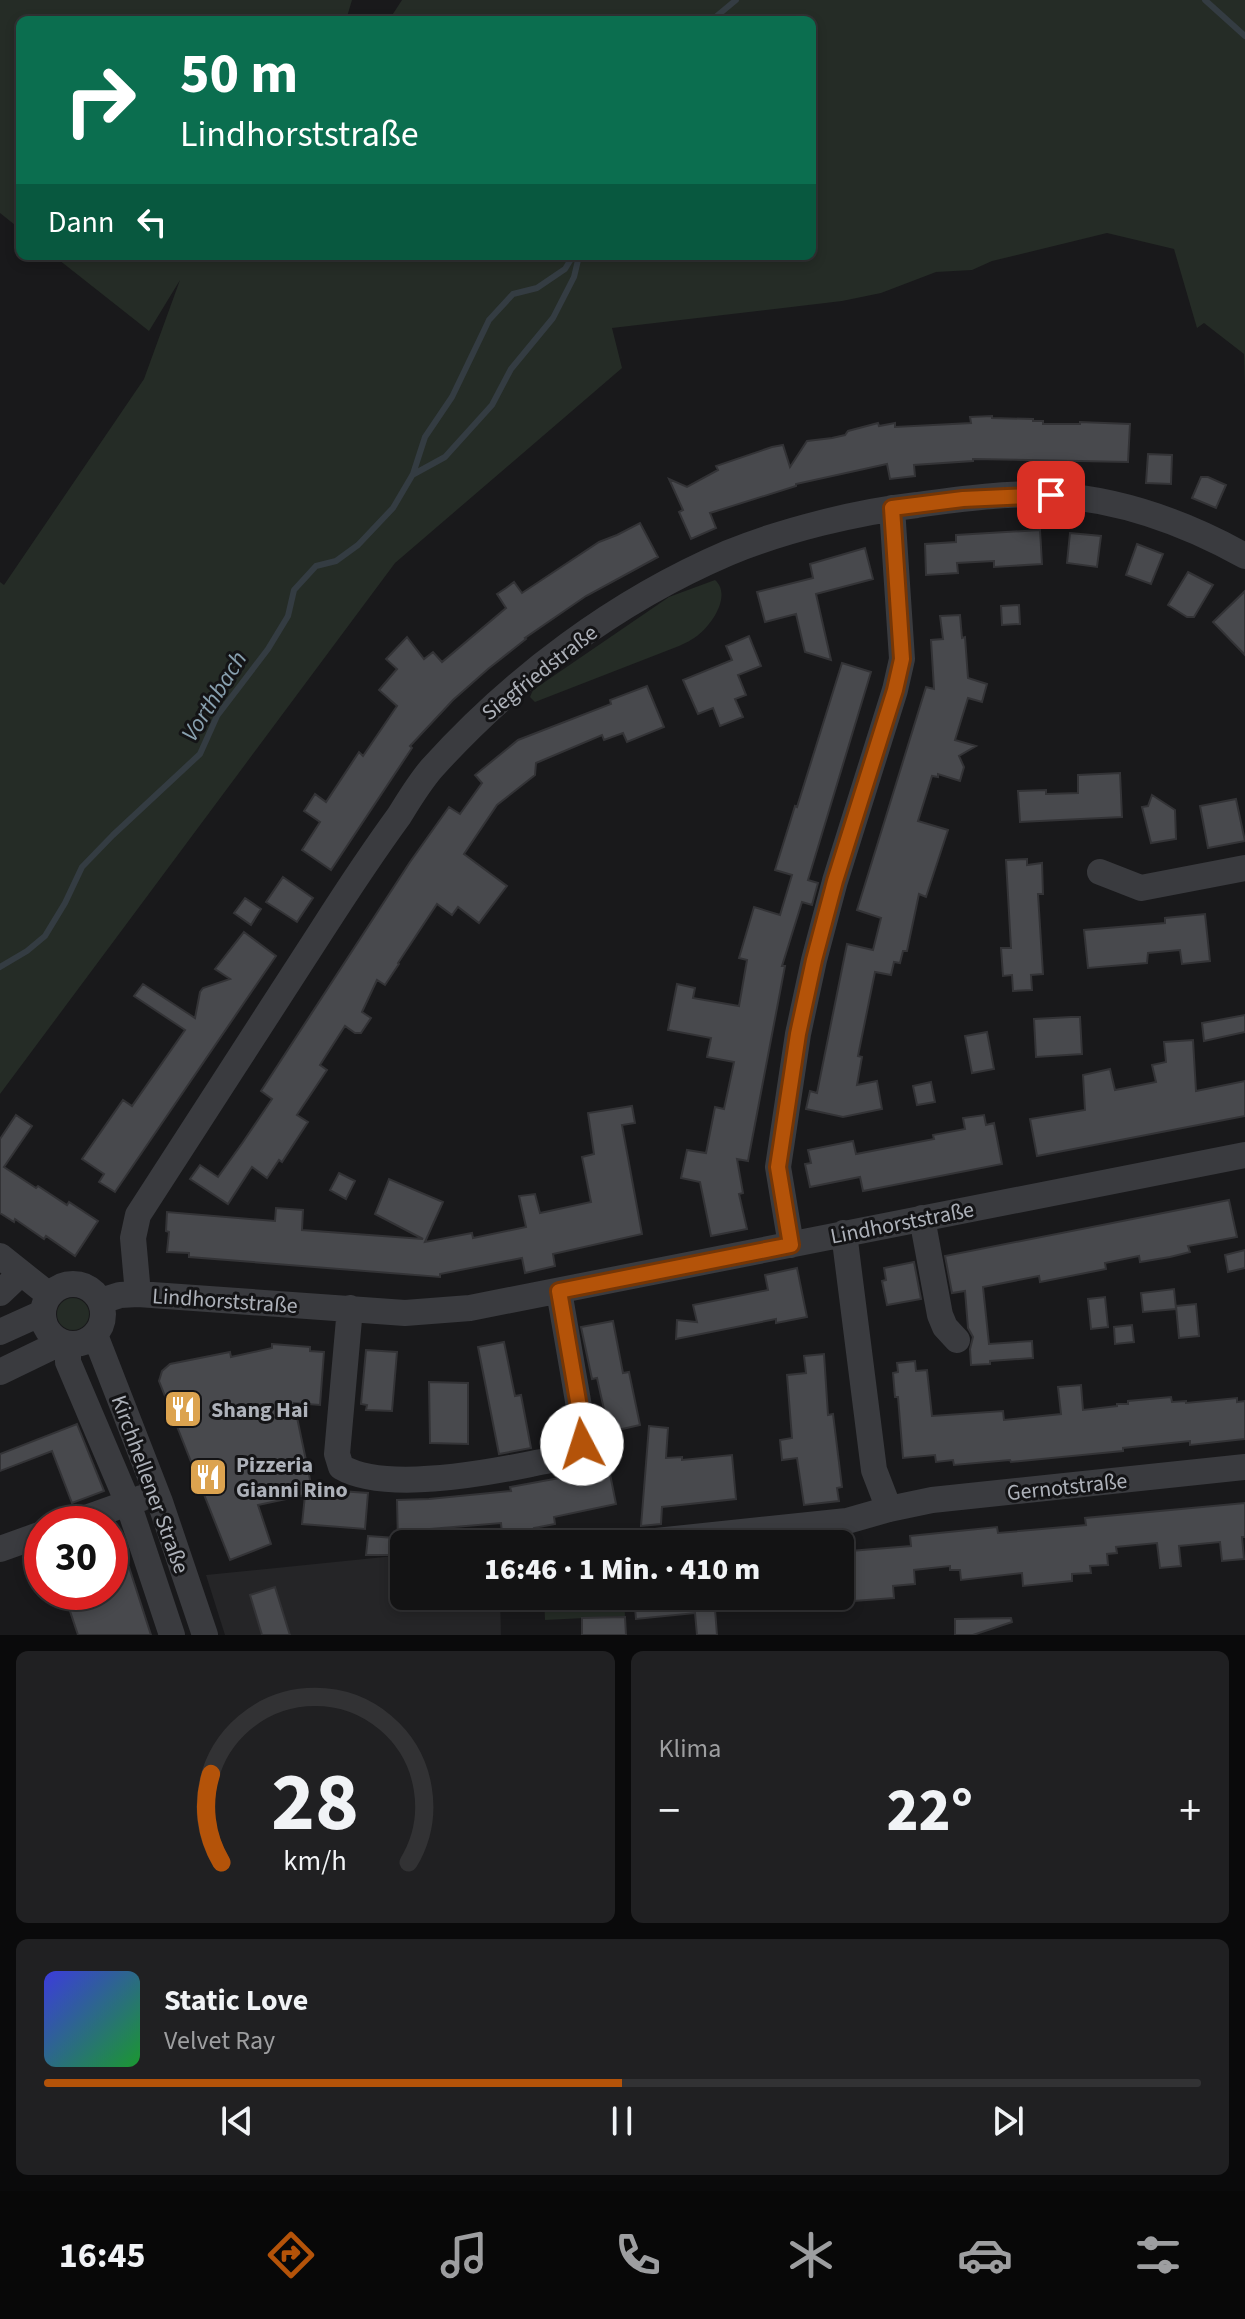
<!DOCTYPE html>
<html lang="de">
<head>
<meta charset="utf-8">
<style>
  body { margin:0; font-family:"Source Sans 3",sans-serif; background:#202022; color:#f1f3f6; height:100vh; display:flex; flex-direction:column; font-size:30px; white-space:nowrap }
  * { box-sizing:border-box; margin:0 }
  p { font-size:26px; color:#9d9ea0 }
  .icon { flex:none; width:44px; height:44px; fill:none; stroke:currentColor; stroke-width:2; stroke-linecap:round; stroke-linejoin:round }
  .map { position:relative; height:1635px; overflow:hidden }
  .panel { display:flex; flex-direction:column; gap:16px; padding:16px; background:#0a0a0b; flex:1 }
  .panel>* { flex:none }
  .banner { position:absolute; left:16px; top:16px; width:800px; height:244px; border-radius:12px; box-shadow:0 4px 12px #0003,0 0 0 2px #323234; background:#0b6e4f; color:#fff; overflow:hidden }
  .speed { position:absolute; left:24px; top:1506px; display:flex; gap:16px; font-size:40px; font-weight:700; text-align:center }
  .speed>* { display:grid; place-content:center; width:104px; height:104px; border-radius:50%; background:#131314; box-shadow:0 4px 12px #0003,0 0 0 2px #323234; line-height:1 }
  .speed .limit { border:12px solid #d22; background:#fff; color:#111 }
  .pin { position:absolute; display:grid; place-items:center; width:68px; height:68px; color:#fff; margin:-34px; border-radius:16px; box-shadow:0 4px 12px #0006 }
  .me { position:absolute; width:88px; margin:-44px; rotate:355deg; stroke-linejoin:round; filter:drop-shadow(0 0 6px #0008) }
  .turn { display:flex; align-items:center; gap:28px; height:168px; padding:0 32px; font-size:36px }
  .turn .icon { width:104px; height:104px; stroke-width:2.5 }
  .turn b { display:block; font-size:56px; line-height:68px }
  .then { display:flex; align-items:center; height:76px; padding:0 32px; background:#0003; gap:16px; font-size:30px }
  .big { font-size:60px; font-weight:800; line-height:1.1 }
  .panel .widget { flex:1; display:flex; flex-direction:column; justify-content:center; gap:12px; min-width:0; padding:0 28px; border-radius:12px; background:#202022 }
  .panel .dial { align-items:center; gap:0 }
  .dial svg { height:208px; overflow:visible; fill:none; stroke:#323234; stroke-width:7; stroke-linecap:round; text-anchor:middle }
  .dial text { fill:#f1f3f6; stroke:none }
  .song { display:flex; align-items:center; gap:24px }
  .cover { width:96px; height:96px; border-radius:12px; background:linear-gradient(135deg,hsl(240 70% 55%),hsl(130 70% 35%)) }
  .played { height:8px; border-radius:4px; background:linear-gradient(90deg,#b45309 50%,#323234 50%) }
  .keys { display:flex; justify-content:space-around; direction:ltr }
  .heat { display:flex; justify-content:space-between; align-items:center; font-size:44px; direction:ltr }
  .panel .tiles { flex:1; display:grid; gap:16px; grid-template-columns:1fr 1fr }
  .widget:last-child { grid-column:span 2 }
  .trip { position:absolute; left:390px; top:1530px; width:464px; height:80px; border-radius:12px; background:#131314; box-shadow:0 4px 12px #0003,0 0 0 2px #323234; font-weight:800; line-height:80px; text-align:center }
  .tabs { display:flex; height:128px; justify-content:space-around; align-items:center; background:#080808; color:#9d9ea0 }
  .tabs .icon { width:56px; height:56px }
  .tabs .active { color:#b45309 }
  .tabs b { font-size:36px; color:#f1f3f6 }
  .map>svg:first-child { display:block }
  .built { fill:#252527 }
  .green { fill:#252c26 }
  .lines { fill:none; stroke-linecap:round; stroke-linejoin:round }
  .stream { stroke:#343c42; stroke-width:6 }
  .building { fill:#48494d; stroke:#333336; stroke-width:2 }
  .minor { stroke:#3a3b3f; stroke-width:26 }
  .route-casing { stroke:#753606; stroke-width:20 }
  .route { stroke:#b45309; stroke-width:14 }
  .labels { text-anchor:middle; stroke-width:6; stroke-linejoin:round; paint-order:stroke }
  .street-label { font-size:22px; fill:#adb1b9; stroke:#141416 }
  .poi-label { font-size:22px; font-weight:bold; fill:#adb1b9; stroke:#141416; text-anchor:start }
  .water-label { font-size:24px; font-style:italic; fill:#88a0af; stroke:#141416 }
</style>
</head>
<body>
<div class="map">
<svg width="1245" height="1635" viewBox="0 0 1245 1635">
  <rect width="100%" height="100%" fill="#19191b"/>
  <path class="built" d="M 404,1555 L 404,1596 L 500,1596 L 501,1635 L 225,1635 L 206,1575 Z"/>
  <path class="green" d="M 0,0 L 352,0 L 346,20 L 20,20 L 20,229 L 0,213 Z
    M 402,0 L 1245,0 L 1245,386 L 1244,354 L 1204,323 L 1197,328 L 1174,249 L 1107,233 L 992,261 L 972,270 L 936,272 L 881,293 L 842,301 L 612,328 L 622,368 L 395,563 L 0,1094 L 0,582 L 4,585 L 144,379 L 180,280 L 149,331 L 54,256 L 812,256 L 812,20 L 389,20 Z
    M 715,580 C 732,595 712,625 697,636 C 692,640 685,643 679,646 L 535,702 L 530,697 L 533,690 L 669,597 Z
    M57 1314a16 16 0 1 1 32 0a16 16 0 1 1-32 0Z
    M 544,1596 L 624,1596 L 625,1616 L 545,1620 Z"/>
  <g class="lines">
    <path class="stream" d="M 1205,0 L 1245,36
      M 712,20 L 736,0
      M 414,474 L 445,457 L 492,405 L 511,369 L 553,318 L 574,277 L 579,256
      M 0,967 L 27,951 L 45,936 L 65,903 L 82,867 L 113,835 L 200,754 L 217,716 L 268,649 L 288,616 L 294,590 L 316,566 L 336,561 L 358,545 L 393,508 L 413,474 L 425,437 L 452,397 L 489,320 L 513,294 L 537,288 L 565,269 L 573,256"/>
  </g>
  <path class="building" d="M 992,416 L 992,418 L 1033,419 L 1033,421 L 1043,421 L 1043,424 L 1080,424 L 1080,422 L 1130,424 L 1128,462 L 973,459 L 973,461 L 914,465 L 915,476 L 890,479 L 887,464 L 796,484 L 796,486 L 710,513 L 716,528 L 691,539 L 679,512 L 683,510 L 669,479 L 687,487 L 718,470 L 716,466 L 772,447 L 783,445 L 790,467 L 807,441 L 832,438 L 845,435 L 848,431 L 878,423 L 879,426 L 895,423 L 895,427 L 971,423 L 970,417 Z
    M 1148,454 L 1172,455 L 1171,484 L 1146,483 Z
    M 1201,477 L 1208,477 L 1226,485 L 1216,508 L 1192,498 Z
    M 640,523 L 658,557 L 586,596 L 525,638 L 526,639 L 488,669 L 453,700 L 410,746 L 412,748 L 331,870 L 302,850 L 320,822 L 304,811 L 315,794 L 326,802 L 359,752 L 363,756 L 397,706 L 379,690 L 397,669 L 386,659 L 407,637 L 424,659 L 433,652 L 442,662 L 506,608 L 497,594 L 506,588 L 514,582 L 522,593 L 599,542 L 617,535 Z
    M 1040,530 L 1042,564 L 994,567 L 994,561 L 957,563 L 958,573 L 926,575 L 925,544 L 956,542 L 956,535 Z
    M 1070,533 L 1101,536 L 1097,567 L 1067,563 Z
    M 1137,544 L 1163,554 L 1151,584 L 1126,575 Z
    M 865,548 L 873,579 L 816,594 L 831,660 L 805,652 L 796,614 L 765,622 L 757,592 L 813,578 L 810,564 Z
    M 1188,572 L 1213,585 L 1194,617 L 1187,617 L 1168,605 Z
    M 1245,591 L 1245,655 L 1213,622 Z
    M 1019,605 L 1020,624 L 1002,625 L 1001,606 Z
    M 960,615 L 962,638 L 965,637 L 968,678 L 987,684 L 982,702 L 968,698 L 955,740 L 976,746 L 959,756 L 964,767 L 960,781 L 938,774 L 938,777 L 932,776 L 918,821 L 948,830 L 926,897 L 919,894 L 907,951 L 903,951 L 900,963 L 894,962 L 891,975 L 875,972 L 858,1056 L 862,1057 L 857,1085 L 877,1081 L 882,1109 L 843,1117 L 806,1109 L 810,1091 L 817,1093 L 847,944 L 873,950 L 881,918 L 857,910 L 926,687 L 934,689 L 931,640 L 943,639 L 940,616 Z
    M 749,636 L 761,666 L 738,675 L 746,695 L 735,699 L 743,717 L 720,726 L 713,708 L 698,714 L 683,680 L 732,660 L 726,646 Z
    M 842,663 L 871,672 L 808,880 L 818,883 L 812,905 L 802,902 L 782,966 L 785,966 L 748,1161 L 737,1159 L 743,1193 L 739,1194 L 747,1229 L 711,1236 L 700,1182 L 681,1178 L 687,1150 L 706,1153 L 715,1107 L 724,1109 L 734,1062 L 707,1057 L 711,1038 L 668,1030 L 677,984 L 695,988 L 693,998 L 739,1006 L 747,960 L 739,958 L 754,907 L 780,915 L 792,875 L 775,870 L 795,806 L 797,807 Z
    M 647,686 L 664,727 L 627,742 L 623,733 L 604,740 L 602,735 L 536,763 L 535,775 L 497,805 L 464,854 L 507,886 L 479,923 L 458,907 L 452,915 L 437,904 L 398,963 L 399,964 L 385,985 L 377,980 L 362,1012 L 371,1018 L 361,1033 L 355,1033 L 345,1026 L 320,1065 L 327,1070 L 297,1115 L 308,1122 L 282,1162 L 279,1160 L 267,1178 L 252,1167 L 228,1204 L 190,1179 L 200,1165 L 218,1177 L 243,1142 L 272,1099 L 261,1091 L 410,862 L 449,807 L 460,814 L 482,783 L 475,775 L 518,740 L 611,704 L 610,700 Z
    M 1120,773 L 1122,817 L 1020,822 L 1018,791 L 1046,790 L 1046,794 L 1078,793 L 1078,775 Z
    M 1152,795 L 1175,810 L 1176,839 L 1151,843 L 1142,807 L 1148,806 Z
    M 1236,799 L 1245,841 L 1208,848 L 1200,806 Z
    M 1027,859 L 1027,865 L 1042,863 L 1043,894 L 1038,894 L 1043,974 L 1031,975 L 1032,990 L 1013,991 L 1012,975 L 1003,976 L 1001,948 L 1011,948 L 1006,860 Z
    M 283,877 L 313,898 L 297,922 L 266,902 Z
    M 245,898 L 261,909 L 251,925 L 234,913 Z
    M 1205,914 L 1210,961 L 1182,964 L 1180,950 L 1148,953 L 1147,963 L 1088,968 L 1084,930 L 1165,923 L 1165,918 Z
    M 244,932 L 276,956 L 115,1192 L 99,1182 L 104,1174 L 82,1159 L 123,1100 L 132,1106 L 185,1030 L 134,996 L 143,984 L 195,1018 L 200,992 L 203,988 L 230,979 L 215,969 Z
    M 1245,1015 L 1245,1032 L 1204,1041 L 1202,1023 Z
    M 1071,1017 L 1080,1017 L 1082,1054 L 1036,1057 L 1034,1019 Z
    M 987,1032 L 994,1069 L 972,1073 L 965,1036 Z
    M 1193,1040 L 1196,1091 L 1245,1081 L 1245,1116 L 1037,1156 L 1030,1119 L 1085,1110 L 1083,1075 L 1110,1069 L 1115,1090 L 1156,1082 L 1152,1065 L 1166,1062 L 1164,1042 Z
    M 931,1082 L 935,1102 L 917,1105 L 913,1086 Z
    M 632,1106 L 635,1123 L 622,1125 L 642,1234 L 553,1254 L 555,1266 L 525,1273 L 522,1258 L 440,1274 L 440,1277 L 189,1257 L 189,1253 L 167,1252 L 169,1232 L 166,1231 L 167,1212 L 275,1221 L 276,1208 L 303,1210 L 302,1230 L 423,1239 L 375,1214 L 389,1179 L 443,1202 L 425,1242 L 472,1233 L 473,1238 L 526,1227 L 519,1196 L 535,1194 L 540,1213 L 591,1202 L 582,1157 L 594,1154 L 588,1113 Z
    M 16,1115 L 32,1126 L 4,1167 L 36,1188 L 38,1186 L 67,1205 L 69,1202 L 98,1221 L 75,1256 L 46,1236 L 44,1239 L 15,1219 L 14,1222 L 0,1213 L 0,1139 Z
    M 984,1115 L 986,1125 L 994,1123 L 1002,1164 L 863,1191 L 860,1177 L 810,1187 L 805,1164 L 811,1163 L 808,1150 L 853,1141 L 856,1154 L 934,1139 L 933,1135 L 965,1129 L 963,1118 Z
    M 339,1173 L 355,1181 L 346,1199 L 330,1190 Z
    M 1229,1200 L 1237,1237 L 1188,1246 L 1190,1252 L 1170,1257 L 1140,1262 L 1139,1256 L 1105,1263 L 1106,1269 L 1040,1282 L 1039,1276 L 983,1287 L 989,1344 L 1032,1341 L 1033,1358 L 990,1361 L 990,1364 L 971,1365 L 970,1349 L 973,1337 L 968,1328 L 965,1291 L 952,1293 L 945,1256 Z
    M 1245,1250 L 1245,1268 L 1228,1272 L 1225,1255 Z
    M 914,1262 L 921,1299 L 887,1305 L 882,1281 L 886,1280 L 884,1268 Z
    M 797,1268 L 807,1317 L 776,1323 L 776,1319 L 676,1339 L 677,1320 L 697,1322 L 693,1305 L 768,1290 L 765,1275 Z
    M 1174,1289 L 1176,1309 L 1143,1312 L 1141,1293 Z
    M 1105,1297 L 1108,1327 L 1091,1329 L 1088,1299 Z
    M 1196,1304 L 1199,1336 L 1179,1338 L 1176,1306 Z
    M 613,1321 L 623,1373 L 629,1372 L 640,1425 L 609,1432 L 597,1378 L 592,1379 L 581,1327 Z
    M 1132,1325 L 1134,1342 L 1115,1344 L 1114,1327 Z
    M 504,1342 L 515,1396 L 521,1395 L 531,1448 L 499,1454 L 478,1347 Z
    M 272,1344 L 310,1347 L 310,1351 L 324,1352 L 320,1405 L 294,1403 L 312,1489 L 368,1493 L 365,1529 L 302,1524 L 305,1495 L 258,1505 L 271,1544 L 230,1560 L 159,1381 L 162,1371 L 170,1364 L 230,1352 L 231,1357 L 272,1348 Z
    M 366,1350 L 397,1352 L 392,1411 L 366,1410 L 367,1405 L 361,1404 Z
    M 824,1354 L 828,1415 L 833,1414 L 842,1487 L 837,1488 L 839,1501 L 804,1505 L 797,1458 L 782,1460 L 780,1440 L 792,1438 L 787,1375 L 806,1373 L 804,1356 Z
    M 915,1361 L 916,1371 L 927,1370 L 932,1416 L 1003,1411 L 1004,1420 L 1061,1414 L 1058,1387 L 1081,1385 L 1083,1410 L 1117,1406 L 1117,1404 L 1128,1404 L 1128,1401 L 1171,1397 L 1172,1402 L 1186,1401 L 1186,1403 L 1237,1398 L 1237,1402 L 1245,1401 L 1245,1439 L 1190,1445 L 1190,1441 L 1123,1448 L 1123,1451 L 1113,1452 L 1011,1462 L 1010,1460 L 954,1465 L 953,1460 L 936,1462 L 935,1455 L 903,1458 L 898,1397 L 895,1397 L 893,1373 L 898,1372 L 897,1363 Z
    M 429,1382 L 468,1383 L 468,1444 L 430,1443 Z
    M 77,1424 L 104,1491 L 72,1503 L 52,1451 L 0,1471 L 0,1454 Z
    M 649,1426 L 668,1428 L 666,1458 L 682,1457 L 682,1460 L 732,1455 L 736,1499 L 662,1507 L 661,1524 L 641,1526 Z
    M 609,1469 L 616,1504 L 554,1517 L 555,1524 L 534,1528 L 536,1541 L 503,1544 L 501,1523 L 431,1529 L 433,1544 L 398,1544 L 397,1500 L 429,1499 L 511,1491 L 510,1487 Z
    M 1245,1503 L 1245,1537 L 1242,1537 L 1244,1559 L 1222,1561 L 1220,1542 L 1179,1546 L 1181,1566 L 1160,1568 L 1157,1543 L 1116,1547 L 1117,1553 L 1107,1554 L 1108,1565 L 1090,1566 L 1091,1573 L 1072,1574 L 1072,1581 L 1023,1586 L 1022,1573 L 961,1580 L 960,1570 L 950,1570 L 950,1566 L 914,1570 L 915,1584 L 893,1586 L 894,1598 L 840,1602 L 840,1584 L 853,1583 L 850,1551 L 911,1546 L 910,1536 L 997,1527 L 998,1533 L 1086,1525 L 1085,1518 Z
    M 368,1536 L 395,1538 L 393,1555 L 366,1555 Z
    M 129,1567 L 151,1635 L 78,1635 L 69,1608 L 104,1596 L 103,1592 L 110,1592 L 110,1573 Z
    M 275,1587 L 288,1629 L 290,1635 L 262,1635 L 250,1595 Z
    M 636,1596 L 714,1596 L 717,1635 L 697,1635 L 695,1613 L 636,1619 L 634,1597 Z
    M 625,1617 L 626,1635 L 582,1635 L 582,1618 Z
    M 1011,1618 L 1012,1622 L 973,1635 L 955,1635 L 955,1619 Z"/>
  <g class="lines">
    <path class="minor" d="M 1100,872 L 1141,888 L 1245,868
      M 922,1218 L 940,1315 L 945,1327 L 957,1340
      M 844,1233 L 874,1470 L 889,1509
      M 791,1245 L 778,1167 L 798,1034 L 814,960 L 835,881 L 895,690 L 902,659 L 892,508
      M 0,1256 L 49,1295
      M43 1314a30 30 0 1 1 60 0a30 30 0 1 1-60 0Z
      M 0,1293 L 21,1273
      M 138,1294 L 133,1238 L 138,1215 C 199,1120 261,1025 322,930 C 347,891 372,853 399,816 C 409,800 419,783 432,768 C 513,678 616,601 728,553 C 784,530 857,512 917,505 C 959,499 1012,492 1054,495 C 1122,500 1186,523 1245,556
      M 101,1301 L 120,1295 L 138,1294 L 405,1313 L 470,1308 L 1245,1155
      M 350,1308 L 337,1454 L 341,1467 C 384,1492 482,1474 531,1464 C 543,1461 556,1460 568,1456 C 573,1454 577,1449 582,1444 L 583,1430 L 559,1291
      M 0,1332 L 42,1313
      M 95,1335 L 160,1502 L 205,1635
      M 68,1344 L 68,1362 L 128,1503 L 172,1635
      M 0,1372 L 62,1342
      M 69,1524 L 142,1498
      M 627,1544 L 847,1521 L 889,1509 L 932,1500 L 1245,1467
      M 0,1549 L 42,1534"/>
  </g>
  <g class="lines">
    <defs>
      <path id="route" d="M 582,1444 L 583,1430 L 559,1291 L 791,1245 L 778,1167 L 798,1034 L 814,960 L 835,881 L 895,690 L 902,659 L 892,508 L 963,499 L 1051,495"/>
    </defs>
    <use href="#route" class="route-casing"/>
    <use href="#route" class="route"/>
  </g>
  <defs>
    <symbol id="restaurant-square" viewBox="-11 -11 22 22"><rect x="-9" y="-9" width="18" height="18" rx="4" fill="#dca34f" stroke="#141416"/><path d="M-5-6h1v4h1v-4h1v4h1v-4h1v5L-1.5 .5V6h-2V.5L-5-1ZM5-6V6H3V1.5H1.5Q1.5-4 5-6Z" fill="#fff"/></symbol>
  </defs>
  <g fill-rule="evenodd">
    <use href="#restaurant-square" x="161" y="1387" width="44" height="44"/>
    <use href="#restaurant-square" x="186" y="1455" width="44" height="44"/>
  </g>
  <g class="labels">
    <g class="street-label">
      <text transform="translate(539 672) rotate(-38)" y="8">Siegfriedstraße</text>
      <text transform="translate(902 1222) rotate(-11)" y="8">Lindhorststraße</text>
      <text transform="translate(225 1300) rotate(4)" y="8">Lindhorststraße</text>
      <text transform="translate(151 1484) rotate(70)" y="8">Kirchhellener Straße</text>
      <text transform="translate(1067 1486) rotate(-6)" y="8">Gernotstraße</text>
    </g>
    <g class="poi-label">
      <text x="211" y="1417">Shang Hai</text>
      <text x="236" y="1472">Pizzeria<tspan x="236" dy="25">Gianni Rino</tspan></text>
    </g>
    <g class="water-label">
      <text transform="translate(214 696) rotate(-58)" y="8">Vorthbach</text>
    </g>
  </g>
</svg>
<div class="speed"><div class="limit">30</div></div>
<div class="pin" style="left:1051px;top:495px;background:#d93025"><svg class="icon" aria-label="arrive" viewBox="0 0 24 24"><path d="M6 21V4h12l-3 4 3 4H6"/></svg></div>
<svg class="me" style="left:582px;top:1444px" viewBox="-20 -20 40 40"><circle r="19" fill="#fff"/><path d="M0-13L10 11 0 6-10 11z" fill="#b45309"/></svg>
<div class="trip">16:46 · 1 Min. · 410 m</div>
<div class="banner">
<div class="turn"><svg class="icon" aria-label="right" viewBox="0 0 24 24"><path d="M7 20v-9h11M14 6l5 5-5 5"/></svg><div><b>50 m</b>Lindhorststraße</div></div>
<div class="then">Dann<svg class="icon" aria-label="left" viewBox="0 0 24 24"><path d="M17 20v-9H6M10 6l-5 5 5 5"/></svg></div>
</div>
</div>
<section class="panel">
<div class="tiles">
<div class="widget dial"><svg viewBox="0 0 100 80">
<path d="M14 69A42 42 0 1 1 86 69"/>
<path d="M14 69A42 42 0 0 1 10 35" stroke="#b45309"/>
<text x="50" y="56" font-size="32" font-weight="700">28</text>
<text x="50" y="72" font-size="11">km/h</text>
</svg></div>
<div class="widget"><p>Klima</p>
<div class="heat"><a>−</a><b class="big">22°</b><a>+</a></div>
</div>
<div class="widget">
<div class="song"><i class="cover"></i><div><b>Static Love</b><p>Velvet Ray</p></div></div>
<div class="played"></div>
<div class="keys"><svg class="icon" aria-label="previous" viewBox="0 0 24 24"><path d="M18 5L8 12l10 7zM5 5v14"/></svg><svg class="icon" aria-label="pause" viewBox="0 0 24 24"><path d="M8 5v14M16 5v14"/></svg><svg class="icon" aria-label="next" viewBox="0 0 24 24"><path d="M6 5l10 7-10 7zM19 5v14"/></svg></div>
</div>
</div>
</section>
<nav class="tabs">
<b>16:45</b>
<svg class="icon active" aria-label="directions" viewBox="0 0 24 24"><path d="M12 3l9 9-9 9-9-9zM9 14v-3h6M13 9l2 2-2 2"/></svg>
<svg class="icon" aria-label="music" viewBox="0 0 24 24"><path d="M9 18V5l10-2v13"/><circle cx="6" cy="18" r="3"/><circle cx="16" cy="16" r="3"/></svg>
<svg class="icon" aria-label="phone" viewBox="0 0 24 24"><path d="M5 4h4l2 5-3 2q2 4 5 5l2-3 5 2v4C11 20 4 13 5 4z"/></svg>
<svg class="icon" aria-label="climate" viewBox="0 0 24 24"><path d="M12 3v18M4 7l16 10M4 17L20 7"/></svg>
<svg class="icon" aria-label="car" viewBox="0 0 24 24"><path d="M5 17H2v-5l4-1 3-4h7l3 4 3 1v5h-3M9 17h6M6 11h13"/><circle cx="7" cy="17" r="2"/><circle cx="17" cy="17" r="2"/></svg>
<svg class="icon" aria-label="filters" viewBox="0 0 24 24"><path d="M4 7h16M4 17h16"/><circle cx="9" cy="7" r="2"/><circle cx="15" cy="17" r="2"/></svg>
</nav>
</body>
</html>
